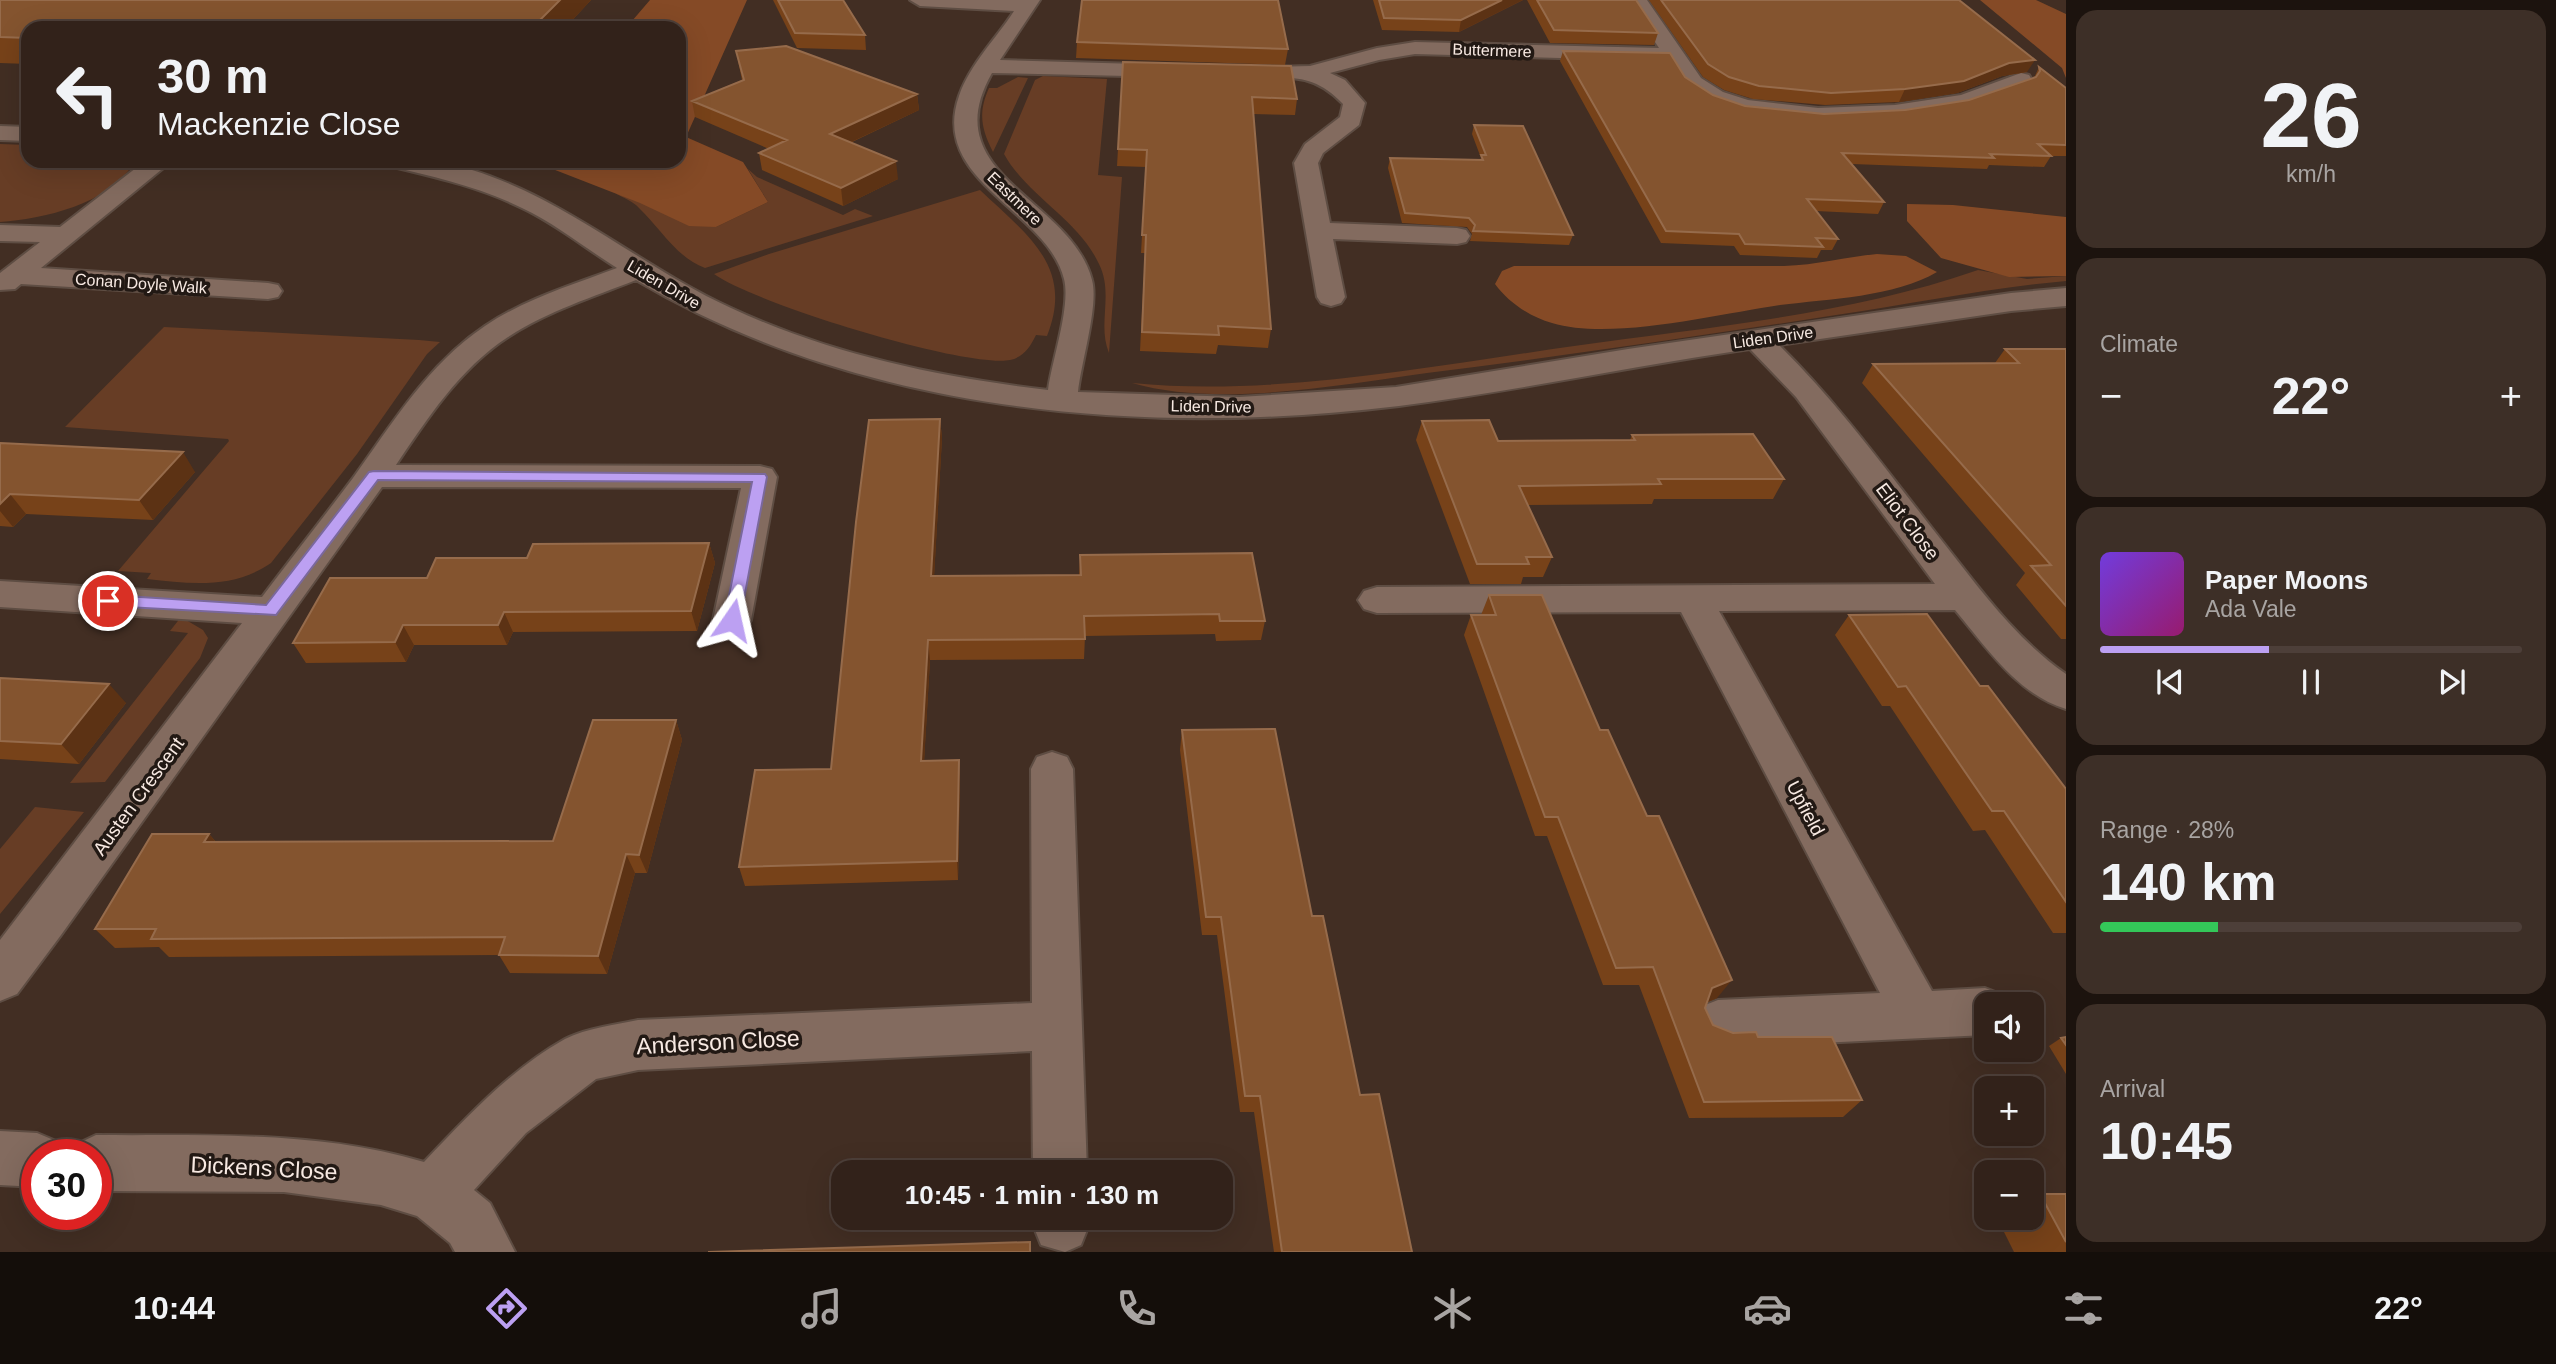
<!DOCTYPE html>
<html lang="en">
<head>
<meta charset="utf-8">
<style>
  body { margin:0; font-family:Arial,sans-serif; background:#3d2f27; color:#f1f3f6; height:100vh; display:flex; flex-direction:column; font-size:26px; white-space:nowrap }
  * { box-sizing:border-box; margin:0 }
  p { font-size:23px; color:#a8a4a2 }
  .icon { flex:none; width:38px; height:38px; fill:none; stroke:currentColor; stroke-width:2; stroke-linecap:round; stroke-linejoin:round }
  .map { position:relative; flex:1; overflow:hidden }
  .sheet { display:flex; flex-direction:column; gap:10px; padding:10px; background:#1c130e; width:490px }
  .sheet>* { flex:none }
  .banner { position:absolute; left:21px; top:21px; width:665px; height:147px; border-radius:21px; box-shadow:0 7px 28px #0002,0 0 0 2px #4d3f39; background:#32221a; color:#f1f3f6; overflow:hidden }
  .controls { position:absolute; left:1974px; top:992px; display:grid; gap:14px }
  .controls a { display:grid; place-items:center; width:70px; height:70px; border-radius:14px; background:#32221a; box-shadow:0 7px 28px #0002,0 0 0 2px #4d3f39; font-size:35px }
  .speed { position:absolute; left:21px; top:1139px; display:flex; gap:14px; font-size:35px; font-weight:700; text-align:center }
  .speed>* { display:grid; place-content:center; width:91px; height:91px; border-radius:50%; background:#32221a; box-shadow:0 7px 28px #0002,0 0 0 2px #4d3f39; line-height:1 }
  .speed .limit { border:10px solid #d22; background:#fff; color:#111 }
  .pin { position:absolute; display:grid; place-items:center; width:60px; height:60px; color:#fff; margin:-30px; border:4px solid #fff; border-radius:50%; box-shadow:0 2px 7px #0007 }
  .me { position:absolute; width:77px; margin:-38px; rotate:11deg; stroke-linejoin:round; filter:drop-shadow(0 0 5px #0008) }
  .turn { display:flex; align-items:center; gap:24px; height:147px; padding:0 21px; font-size:32px }
  .turn .icon { width:91px; height:91px; stroke-width:2.5 }
  .turn b { display:block; font-size:49px; line-height:60px }
  .big { font-size:52px; font-weight:800; line-height:1.1 }
  .sheet .widget { flex:1; display:flex; flex-direction:column; justify-content:center; gap:10px; min-width:0; padding:0 24px; border-radius:21px; background:#3d2f27 }
  .sheet .dial { align-items:center; gap:0 }
  .dial b { font-size:91px; line-height:1 }
  .song { display:flex; align-items:center; gap:21px }
  .cover { width:84px; height:84px; border-radius:10px; background:linear-gradient(135deg,hsl(260 70% 55%),hsl(320 70% 35%)) }
  .played { height:7px; border-radius:4px; background:linear-gradient(90deg,#bca0f2 40%,#4d3f39 40%) }
  .keys { display:flex; justify-content:space-around; direction:ltr }
  .heat { display:flex; justify-content:space-between; align-items:center; font-size:38px; direction:ltr }
  .charge { height:10px; border-radius:5px; background:linear-gradient(90deg,#34c759 28%,#4d3f39 0) }
  .trip { position:absolute; left:831px; top:1160px; width:402px; height:70px; border-radius:21px; background:#32221a; box-shadow:0 7px 28px #0002,0 0 0 2px #4d3f39; font-weight:800; line-height:70px; text-align:center }
  .tabs { display:flex; height:112px; justify-content:space-around; align-items:center; background:#140e0a; color:#a8a4a2 }
  .tabs .icon { width:49px; height:49px }
  .tabs .on { color:#bca0f2 }
  .tabs b { font-size:32px; color:#f1f3f6 }
  main { display:flex; flex:1; min-height:0 }
  .map>svg:first-child { display:block }
  .green { fill:#673d25 }
  .forest { fill:#854a26 }
  .lines { fill:none; stroke-linecap:round; stroke-linejoin:round }
  .minor-casing { stroke:#5e4d43; stroke-width:4 }
  .minor { fill:#836b5f; fill-rule:evenodd }
  .wall { fill:#774219 }
  .shaded-wall { fill:#5c3214 }
  .building { fill:#84542f; stroke:#966b4b; stroke-width:2 }
  .route { fill:#bca0f2; stroke:#7a689d; stroke-width:2 }
  .labels { text-anchor:middle; stroke-width:7; stroke-linejoin:round; paint-order:stroke }
  .far-street-label { font-size:16px; fill:#f7e9e2; stroke:#221914 }
  .street-label { font-size:19px; fill:#f7e9e2; stroke:#221914 }
  .near-street-label { font-size:23px; fill:#f7e9e2; stroke:#221914 }
</style>
</head>
<body>
<main>
<div class="map">
<svg width="2066" height="1252" viewBox="0 0 2066 1252">
  <rect width="100%" height="100%" fill="#422e23"/>
  <path class="green" d="M 1043,76 L 1107,79 L 1098,175 L 1122,177 L 1109,353 C 1097,324 1114,294 1099,264 C 1078,219 1028,197 1004,154 L 1035,80 Z
    M 1018,77 L 1028,78 L 993,152 C 981,129 978,112 989,88 L 997,88 Z
    M 0,144 L 28,145 L 28,161 L 131,161 L 133,164 C 109,204 43,219 0,222 Z
    M 748,169 L 757,177 L 843,215 L 855,209 L 873,216 L 705,268 C 677,258 660,228 639,208 C 633,201 623,198 615,193 L 716,227 L 768,202 Z
    M 980,190 C 1026,234 1075,266 1047,336 L 1036,335 C 1030,347 1024,357 1010,360 C 963,368 754,303 714,274 L 769,254 Z
    M 1978,270 L 2027,279 L 2066,276 L 2066,281 C 1988,288 1913,304 1836,315 C 1700,336 1563,356 1427,373 C 1339,385 1218,408 1132,383 C 1273,397 1434,366 1574,346 C 1709,327 1849,315 1978,270 Z
    M 164,327 L 419,340 L 440,342 L 427,354 L 357,454 L 271,563 C 233,589 192,584 147,579 L 151,573 L 118,571 L 229,441 L 228,439 L 65,427 Z
    M 181,617 L 203,630 L 208,638 L 200,658 L 105,782 L 70,783 L 188,633 L 170,631 Z
    M 35,807 L 84,812 L 0,914 L 0,849 Z"/>
  <path class="forest" d="M 650,0 L 747,0 L 686,137 L 743,162 L 768,202 L 716,227 L 689,226 L 640,203 L 532,161 L 679,161 L 679,28 L 626,28 Z
    M 1980,0 L 2036,0 L 2066,14 L 2066,78 L 2062,68 Z
    M 1907,204 L 1953,205 L 2066,217 L 2066,276 L 2009,277 L 1941,258 L 1907,221 Z
    M 1877,254 L 1906,256 L 1937,272 C 1895,297 1828,299 1780,305 C 1718,314 1611,341 1552,323 C 1530,317 1508,302 1495,284 L 1502,271 L 1514,266 L 1784,266 C 1816,265 1846,257 1877,254 Z"/>
  <g class="lines">
    <defs>
      <path id="minor" d="M 910,0 L 1040,0 L 1000,60 L 1173,65 L 1181,66 L 1184,71 L 1181,76 L 1173,77 L 992,73 C 933,176 1071,198 1092,280 C 1099,305 1081,363 1078,392 L 1239,397 L 1396,387 L 1628,349 L 2011,293 L 2066,288 L 2066,306 L 2011,311 L 1779,345 C 1841,406 1892,478 1946,546 C 1982,592 2018,641 2066,674 L 2066,709 C 2017,694 1987,648 1955,610 L 1719,611 L 1932,991 L 1985,988 L 2003,995 L 2007,1004 L 1986,1004 L 1986,1035 L 1718,1048 L 1700,1041 L 1693,1024 L 1700,1007 L 1718,1000 L 1880,993 L 1681,612 L 1377,613 L 1364,609 L 1358,600 L 1364,591 L 1377,587 L 1935,584 L 1796,397 L 1750,349 C 1633,366 1516,391 1399,406 C 1144,437 860,413 636,280 C 593,297 548,311 508,337 C 460,368 427,419 396,465 L 760,466 L 772,469 L 777,477 L 751,620 L 746,630 L 732,634 L 718,630 L 713,620 L 741,488 L 382,487 L 61,935 L 17,994 L 0,1001 L 0,940 L 242,623 L 0,607 L 0,581 L 262,597 C 292,557 323,518 353,478 C 392,424 428,364 485,326 C 525,299 572,285 617,268 C 585,248 556,224 522,208 C 480,187 435,177 389,166 L 386,161 C 401,161 418,159 434,161 C 546,180 630,262 731,308 C 832,355 938,377 1048,390 C 1052,360 1071,306 1064,279 C 1047,210 929,182 959,96 C 970,64 996,39 1014,11 L 920,6 Z
        M 1627,0 L 1647,0 L 1701,78 L 1723,92 L 1748,100 L 1818,108 L 1895,105 L 1961,95 L 2021,73 L 2029,75 L 2032,80 L 2029,85 C 2007,94 1986,103 1963,108 C 1899,123 1736,136 1686,88 C 1678,81 1673,69 1668,61 L 1415,54 L 1379,60 L 1330,73 L 1345,80 L 1365,103 L 1359,125 L 1323,153 L 1318,163 L 1330,223 L 1457,228 L 1466,230 L 1470,236 L 1466,242 L 1457,244 L 1333,239 L 1345,297 L 1341,303 L 1331,306 L 1321,303 L 1317,297 L 1294,163 L 1305,144 L 1340,117 L 1343,104 C 1310,69 1284,79 1240,79 L 1232,78 L 1229,73 L 1232,68 L 1310,66 L 1377,48 L 1415,42 L 1659,48 Z
        M 0,126 L 28,127 L 28,141 L 0,140 Z
        M 145,161 L 172,161 L 41,268 L 268,283 L 278,285 L 282,291 L 278,297 L 268,299 L 21,284 L 15,289 L 0,290 L 0,273 L 40,242 L 0,241 L 0,225 L 60,227 Z
        M 1052,752 L 1067,757 L 1073,769 L 1087,1172 L 1033,1172 L 1032,1051 L 638,1070 L 596,1079 L 526,1133 L 474,1190 L 490,1203 L 515,1252 L 455,1252 L 450,1243 L 417,1216 L 381,1205 L 284,1192 L 96,1191 L 96,1155 L 72,1155 L 77,1144 L 96,1135 C 206,1136 317,1130 424,1162 C 467,1117 510,1070 565,1039 C 587,1028 615,1025 638,1020 L 1032,1003 L 1031,769 L 1037,757 Z
        M 0,1131 L 37,1133 L 56,1141 L 62,1155 L 37,1155 L 37,1187 L 0,1185 Z
        M 1033,1218 L 1089,1218 L 1089,1225 L 1081,1245 L 1065,1252 L 1041,1245 L 1033,1225 Z"/>
    </defs>
    <use href="#minor" class="minor-casing"/>
    <use href="#minor" class="minor"/>
  </g>
  <path class="wall" d="M 0,0 L 591,0 L 565,28 L 28,28 L 28,64 L 0,63 Z
    M 773,0 L 843,0 L 865,35 L 866,50 L 797,48 Z
    M 1373,0 L 1523,0 L 1459,32 L 1382,30 Z
    M 1527,0 L 1636,0 L 1658,33 L 1654,45 L 1550,43 Z
    M 1649,0 L 1959,0 L 2027,72 L 2002,76 L 1957,93 L 1899,102 L 1825,105 L 1753,99 L 1724,90 L 1703,77 Z
    M 1077,42 L 1288,49 L 1285,65 L 1076,58 Z
    M 736,51 L 917,94 L 919,110 L 850,143 L 898,179 L 843,206 L 762,170 L 759,153 L 769,149 L 695,117 L 692,101 L 742,80 Z
    M 1563,51 L 1685,77 L 1713,95 L 1745,106 L 1824,114 L 1905,110 L 1969,100 L 2034,78 L 2039,67 L 2066,88 L 2066,156 L 2051,156 L 2044,167 L 1989,165 L 1987,169 L 1852,164 L 1884,202 L 1878,214 L 1816,211 L 1838,239 L 1832,250 L 1821,250 L 1817,258 L 1740,255 L 1734,246 L 1661,243 L 1560,61 Z
    M 1123,62 L 1297,99 L 1295,115 L 1253,114 L 1271,329 L 1268,348 L 1218,345 L 1216,354 L 1140,351 L 1145,253 L 1141,253 L 1146,167 L 1117,166 Z
    M 1474,125 L 1573,235 L 1569,245 L 1470,241 L 1472,234 L 1467,227 L 1402,223 L 1388,168 L 1390,158 L 1480,160 L 1481,158 L 1472,134 Z
    M 2005,349 L 2066,349 L 2066,639 L 2061,639 L 2016,585 L 2025,573 L 1862,383 L 1873,364 L 1995,363 Z
    M 940,419 L 942,438 L 934,576 L 1079,575 L 1080,555 L 1265,621 L 1261,640 L 1216,641 L 1215,634 L 1085,636 L 1084,659 L 930,660 L 924,761 L 959,760 L 960,780 L 958,880 L 745,886 L 739,867 L 831,769 Z
    M 1422,421 L 1498,441 L 1630,440 L 1632,435 L 1784,479 L 1773,499 L 1654,499 L 1652,504 L 1528,505 L 1552,557 L 1543,577 L 1523,577 L 1521,584 L 1470,584 L 1416,440 Z
    M 0,443 L 195,472 L 153,520 L 26,514 L 13,527 L 0,526 Z
    M 709,543 L 715,563 L 697,631 L 513,632 L 507,645 L 414,645 L 406,662 L 306,663 L 293,643 L 427,578 L 527,558 Z
    M 1489,595 L 1717,998 L 1708,1002 L 1705,1008 L 1713,1025 L 1733,1033 L 1758,1037 L 1862,1100 L 1843,1117 L 1689,1118 L 1639,985 L 1603,985 L 1547,836 L 1535,836 L 1464,635 L 1471,615 L 1481,615 Z
    M 1849,615 L 1980,686 L 2066,789 L 2066,933 L 2053,933 L 1985,830 L 1973,831 L 1890,706 L 1882,706 L 1835,635 Z
    M 0,678 L 126,703 L 79,764 L 0,759 Z
    M 676,720 L 682,740 L 647,873 L 635,873 L 607,974 L 510,973 L 499,955 L 169,957 L 159,947 L 115,948 L 95,929 L 209,834 L 216,842 L 553,841 Z
    M 1182,730 L 1312,916 L 1360,1095 L 1412,1252 L 1274,1252 L 1254,1112 L 1240,1112 L 1217,935 L 1202,935 L 1180,750 Z
    M 2066,1037 L 2066,1074 L 2049,1046 L 2061,1038 Z
    M 2040,1194 L 2066,1194 L 2066,1252 L 2014,1252 L 1998,1220 L 2001,1218 L 2032,1218 L 2032,1200 Z"/>
  <path class="shaded-wall" d="M 560,0 L 591,0 L 565,28 L 532,28 Z
    M 1502,0 L 1523,0 L 1459,32 L 1461,20 Z
    M 2035,60 L 2027,72 L 2002,76 L 1957,93 L 1899,102 L 1905,89 L 2009,63 Z
    M 917,94 L 919,110 L 832,151 L 830,134 Z
    M 896,161 L 898,179 L 843,206 L 841,188 Z
    M 940,419 L 942,438 L 933,596 L 931,576 Z
    M 183,452 L 195,472 L 153,520 L 139,500 Z
    M 10,494 L 26,514 L 13,527 L 0,511 L 0,504 Z
    M 709,543 L 715,563 L 697,631 L 691,611 Z
    M 504,612 L 513,632 L 507,645 L 498,625 Z
    M 403,625 L 414,645 L 406,662 L 395,642 Z
    M 928,640 L 930,660 L 923,781 L 921,761 Z
    M 109,684 L 126,703 L 79,764 L 61,744 Z
    M 676,720 L 682,740 L 647,873 L 639,855 Z
    M 959,760 L 960,780 L 958,880 L 957,861 Z
    M 209,834 L 225,853 L 204,842 Z
    M 626,854 L 635,873 L 607,974 L 598,956 Z
    M 1732,980 L 1717,998 L 1698,1006 L 1712,988 Z"/>
  <path class="building" d="M 0,0 L 560,0 L 532,28 L 28,28 L 28,38 L 0,37 Z
    M 778,0 L 843,0 L 865,35 L 795,33 Z
    M 1082,0 L 1278,0 L 1288,49 L 1077,42 Z
    M 1379,0 L 1502,0 L 1461,20 L 1384,18 Z
    M 1537,0 L 1636,0 L 1658,33 L 1554,30 Z
    M 1661,0 L 1959,0 L 2035,60 L 2009,63 L 1964,81 L 1905,89 L 1831,93 L 1759,86 L 1729,77 L 1708,64 Z
    M 786,46 L 917,94 L 830,134 L 896,161 L 841,188 L 759,153 L 787,140 L 692,101 L 744,80 L 736,51 Z
    M 1563,51 L 1670,53 L 1685,77 L 1713,95 L 1745,106 L 1824,114 L 1905,110 L 1969,100 L 2036,77 L 2040,71 L 2039,67 L 2066,88 L 2066,145 L 2038,144 L 2051,156 L 1990,154 L 1994,158 L 1842,153 L 1884,202 L 1807,199 L 1838,239 L 1816,238 L 1823,247 L 1745,244 L 1739,234 L 1666,231 Z
    M 1123,62 L 1291,66 L 1297,99 L 1252,97 L 1271,329 L 1218,326 L 1219,335 L 1142,332 L 1146,235 L 1142,235 L 1147,150 L 1118,149 Z
    M 1474,125 L 1523,126 L 1573,235 L 1473,231 L 1475,225 L 1469,218 L 1405,213 L 1390,158 L 1483,160 L 1481,155 L 1486,155 Z
    M 2005,349 L 2066,349 L 2066,606 L 2031,566 L 2051,565 L 1873,364 L 2019,363 Z
    M 940,419 L 931,576 L 1081,575 L 1080,555 L 1252,553 L 1265,621 L 1220,621 L 1219,614 L 1084,616 L 1085,639 L 928,640 L 921,761 L 959,760 L 957,861 L 739,867 L 755,770 L 831,769 L 856,522 L 869,420 Z
    M 1489,420 L 1498,441 L 1635,440 L 1632,435 L 1753,434 L 1784,479 L 1658,479 L 1661,484 L 1519,486 L 1552,557 L 1526,557 L 1529,564 L 1477,564 L 1422,421 Z
    M 0,443 L 183,452 L 139,500 L 10,494 L 0,504 Z
    M 709,543 L 691,611 L 504,612 L 498,625 L 403,625 L 395,642 L 293,643 L 330,578 L 427,578 L 436,558 L 527,558 L 533,544 Z
    M 1489,595 L 1542,595 L 1600,730 L 1608,730 L 1647,816 L 1659,816 L 1732,980 L 1712,988 L 1705,1008 L 1713,1025 L 1733,1033 L 1756,1032 L 1758,1037 L 1832,1037 L 1862,1100 L 1704,1102 L 1653,967 L 1616,968 L 1558,817 L 1545,817 L 1471,615 L 1496,615 Z
    M 1927,614 L 1980,686 L 1988,686 L 2066,789 L 2066,902 L 2004,811 L 1992,811 L 1906,686 L 1898,687 L 1849,615 Z
    M 0,678 L 109,684 L 61,744 L 0,741 Z
    M 593,720 L 676,720 L 639,855 L 626,854 L 598,956 L 499,955 L 505,937 L 151,939 L 156,929 L 95,929 L 152,834 L 209,834 L 204,842 L 553,841 Z
    M 1275,729 L 1312,916 L 1323,916 L 1360,1095 L 1379,1094 L 1412,1252 L 1282,1252 L 1260,1096 L 1245,1096 L 1221,917 L 1206,917 L 1182,730 Z
    M 2066,1037 L 2066,1045 L 2061,1038 Z
    M 2040,1194 L 2066,1194 L 2066,1242 Z
    M 1030,1242 L 1030,1252 L 708,1252 Z"/>
  <path class="route" d="M 374,471 L 765,474 L 767,477 L 740,620 L 732,625 L 724,620 L 752,482 L 378,480 L 276,615 L 108,606 L 100,601 L 108,595 L 266,605 L 369,472 Z"/>
  <g class="labels">
    <g class="far-street-label">
      <text transform="translate(1492 50) rotate(2)" y="6">Buttermere</text>
      <text transform="translate(1015 198) rotate(44)" y="6">Eastmere</text>
      <text transform="translate(141 283) rotate(4)" y="6">Conan Doyle Walk</text>
      <text transform="translate(664 284) rotate(30)" y="6">Liden Drive</text>
      <text transform="translate(1773 337) rotate(-8)" y="6">Liden Drive</text>
      <text transform="translate(1211 406) rotate(1)" y="6">Liden Drive</text>
    </g>
    <g class="street-label">
      <text transform="translate(1908 521) rotate(53)" y="7">Eliot Close</text>
      <text transform="translate(138 796) rotate(-54)" y="7">Austen Crescent</text>
      <text transform="translate(1806 808) rotate(62)" y="7">Upfield</text>
    </g>
    <g class="near-street-label">
      <text transform="translate(718 1042) rotate(-3)" y="8">Anderson Close</text>
      <text transform="translate(264 1168) rotate(3)" y="8">Dickens Close</text>
    </g>
  </g>
</svg>
<div class="controls">
<a><svg class="icon" aria-label="sound" viewBox="0 0 24 24"><path d="M4 9h4l5-4v14l-5-4H4zM17 9q2 3 0 6"/></svg></a>
<a>+</a>
<a>−</a>
</div>
<div class="speed"><div class="limit">30</div></div>
<div class="pin" style="left:108px;top:601px;background:#d93025"><svg class="icon" aria-label="arrive" viewBox="0 0 24 24"><path d="M6 21V4h12l-3 4 3 4H6"/></svg></div>
<svg class="me" style="left:732px;top:620px" viewBox="-20 -20 40 40"><path d="M0-17L14 15 0 8-14 15z" fill="#bca0f2" stroke="#fff" stroke-width="4"/></svg>
<div class="trip">10:45 · 1 min · 130 m</div>
<div class="banner">
<div class="turn"><svg class="icon" aria-label="left" viewBox="0 0 24 24"><path d="M17 20v-9H6M10 6l-5 5 5 5"/></svg><div><b>30 m</b>Mackenzie Close</div></div>
</div>
</div>
<section class="sheet">
<div class="widget dial"><b>26</b><p>km/h</p></div>
<div class="widget"><p>Climate</p>
<div class="heat"><a>−</a><b class="big">22°</b><a>+</a></div>
</div>
<div class="widget">
<div class="song"><i class="cover"></i><div><b>Paper Moons</b><p>Ada Vale</p></div></div>
<div class="played"></div>
<div class="keys"><svg class="icon" aria-label="previous" viewBox="0 0 24 24"><path d="M18 5L8 12l10 7zM5 5v14"/></svg><svg class="icon" aria-label="pause" viewBox="0 0 24 24"><path d="M8 5v14M16 5v14"/></svg><svg class="icon" aria-label="next" viewBox="0 0 24 24"><path d="M6 5l10 7-10 7zM19 5v14"/></svg></div>
</div>
<div class="widget"><p>Range · 28%</p><b class="big">140 km</b><div class="charge"></div></div>
<div class="widget"><p>Arrival</p><b class="big">10:45</b></div>
</section>
</main>
<nav class="tabs">
<b>10:44</b>
<svg class="icon on" aria-label="directions" viewBox="0 0 24 24"><path d="M12 3l9 9-9 9-9-9zM9 14v-3h6M13 9l2 2-2 2"/></svg>
<svg class="icon" aria-label="music" viewBox="0 0 24 24"><path d="M9 18V5l10-2v13"/><circle cx="6" cy="18" r="3"/><circle cx="16" cy="16" r="3"/></svg>
<svg class="icon" aria-label="phone" viewBox="0 0 24 24"><path d="M5 4h4l2 5-3 2q2 4 5 5l2-3 5 2v4C11 20 4 13 5 4z"/></svg>
<svg class="icon" aria-label="climate" viewBox="0 0 24 24"><path d="M12 3v18M4 7l16 10M4 17L20 7"/></svg>
<svg class="icon" aria-label="car" viewBox="0 0 24 24"><path d="M5 17H2v-5l4-1 3-4h7l3 4 3 1v5h-3M9 17h6M6 11h13"/><circle cx="7" cy="17" r="2"/><circle cx="17" cy="17" r="2"/></svg>
<svg class="icon" aria-label="filters" viewBox="0 0 24 24"><path d="M4 7h16M4 17h16"/><circle cx="9" cy="7" r="2"/><circle cx="15" cy="17" r="2"/></svg>
<b>22°</b>
</nav>
</body>
</html>
